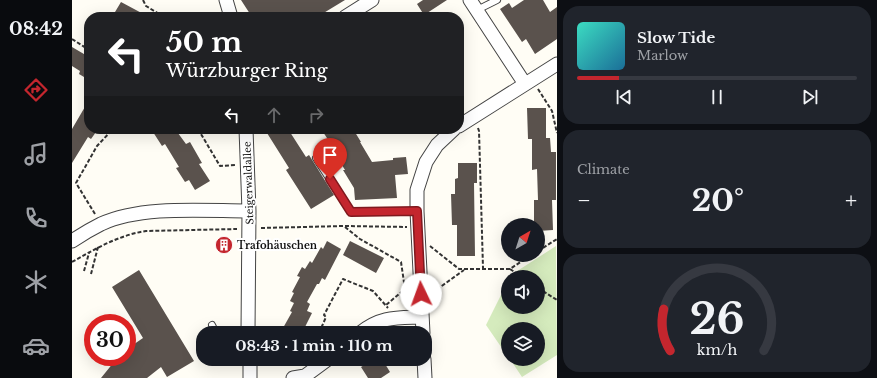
<!DOCTYPE html>
<html lang="en">
<head>
<meta charset="utf-8">
<style>
  body { margin:0; font-family:"Libre Baskerville",serif; background:#20242c; color:#f1f3f6; height:100vh; display:flex; flex-direction:column; font-size:15px; white-space:nowrap }
  * { box-sizing:border-box; margin:0 }
  p { font-size:13px; color:#9ea1a6 }
  .icon { flex:none; width:22px; height:22px; fill:none; stroke:currentColor; stroke-width:2; stroke-linecap:round; stroke-linejoin:round }
  .map { position:relative; flex:1; overflow:hidden }
  .panel { display:flex; flex-direction:column; gap:6px; padding:6px; background:#0d0f14; width:320px }
  .panel>* { flex:none }
  .banner { position:absolute; left:12px; top:12px; width:380px; height:122px; border-radius:16px; box-shadow:0 4px 16px #0002; background:#202124; color:#fff; overflow:hidden }
  .needle { width:26px; rotate:39deg }
  .buttons { position:absolute; left:429px; top:218px; display:grid; gap:8px }
  .buttons a { display:grid; place-items:center; width:44px; height:44px; border-radius:50%; background:#171b24; box-shadow:0 4px 16px #0002; font-size:20px }
  .speed { position:absolute; left:12px; top:314px; display:flex; gap:8px; font-size:20px; font-weight:700; text-align:center }
  .speed>* { display:grid; place-content:center; width:52px; height:52px; border-radius:50%; background:#171b24; box-shadow:0 4px 16px #0002; line-height:1 }
  .speed .limit { border:6px solid #d22; background:#fff; color:#111 }
  .pin { position:absolute; display:grid; place-items:center; width:34px; height:34px; color:#fff; margin:-41px -17px; border-radius:50% 50% 50% 0; rotate:-45deg; box-shadow:0 0 4px #0007 }
  .pin .icon { rotate:45deg }
  .me { position:absolute; width:44px; margin:-22px; rotate:357deg; stroke-linejoin:round; filter:drop-shadow(0 0 3px #0008) }
  .turn { display:flex; align-items:center; gap:14px; height:84px; padding:0 16px; font-size:18px }
  .turn .icon { width:52px; height:52px; stroke-width:2.5 }
  .turn b { display:block; font-size:28px; line-height:34px }
  .lanes { display:flex; align-items:center; height:38px; padding:0 16px; background:#0003; justify-content:center; gap:20px; direction:ltr }
  .lanes .off { opacity:.35 }
  .big { font-size:30px; font-weight:700; line-height:1.1 }
  .panel .widget { flex:1; display:flex; flex-direction:column; justify-content:center; gap:6px; min-width:0; padding:0 14px; border-radius:16px; background:#20242c }
  .panel .dial { align-items:center; gap:0 }
  .dial svg { height:104px; overflow:visible; fill:none; stroke:#363941; stroke-width:7; stroke-linecap:round; text-anchor:middle }
  .dial text { fill:#f1f3f6; stroke:none }
  .song { display:flex; align-items:center; gap:12px }
  .cover { width:48px; height:48px; border-radius:6px; background:linear-gradient(135deg,hsl(170 70% 55%),hsl(200 70% 35%)) }
  .played { height:4px; border-radius:2px; background:linear-gradient(90deg,#c4262e 15%,#363941 15%) }
  .keys { display:flex; justify-content:space-around; direction:ltr }
  .heat { display:flex; justify-content:space-between; align-items:center; font-size:22px; direction:ltr }
  .trip { position:absolute; left:124px; top:326px; width:236px; height:40px; border-radius:16px; background:#171b24; box-shadow:0 4px 16px #0002; font-weight:700; line-height:40px; text-align:center }
  main { display:flex; flex:1; min-height:0 }
  .tab-bar { display:flex; flex-direction:column; width:72px; justify-content:space-around; align-items:center; background:#090b0e; color:#9ea1a6 }
  .tab-bar .icon { width:28px; height:28px }
  .tab-bar .current { color:#c4262e }
  .tab-bar b { font-size:18px; color:#f1f3f6 }
  .map>svg:first-child { display:block }
  .green { fill:#d5ebbd }
  .building { fill:#5a524d }
  .lines { fill:none; stroke-linecap:round; stroke-linejoin:round }
  .service-casing { stroke:#444; stroke-width:8 }
  .minor-casing { stroke:#444; stroke-width:15 }
  .path { stroke:#333; stroke-width:2; stroke-dasharray:4 2; stroke-linecap:butt }
  .service { stroke:#fff; stroke-width:6 }
  .minor { stroke:#fff; stroke-width:13 }
  .route-casing { stroke:#7f191e; stroke-width:10 }
  .route { stroke:#c4262e; stroke-width:7 }
  .labels { text-anchor:middle; stroke-width:4; stroke-linejoin:round; paint-order:stroke }
  .street-label { font-size:10px; fill:#111; stroke:#fff }
  .poi-label { font-size:10px; font-weight:bold; fill:#111; stroke:#fff; text-anchor:start }
</style>
</head>
<body>
<main>
<nav class="tab-bar">
<b>08:42</b>
<svg class="icon current" aria-label="directions" viewBox="0 0 24 24"><path d="M12 3l9 9-9 9-9-9zM9 14v-3h6M13 9l2 2-2 2"/></svg>
<svg class="icon" aria-label="music" viewBox="0 0 24 24"><path d="M9 18V5l10-2v13"/><circle cx="6" cy="18" r="3"/><circle cx="16" cy="16" r="3"/></svg>
<svg class="icon" aria-label="phone" viewBox="0 0 24 24"><path d="M5 4h4l2 5-3 2q2 4 5 5l2-3 5 2v4C11 20 4 13 5 4z"/></svg>
<svg class="icon" aria-label="climate" viewBox="0 0 24 24"><path d="M12 3v18M4 7l16 10M4 17L20 7"/></svg>
<svg class="icon" aria-label="car" viewBox="0 0 24 24"><path d="M5 17H2v-5l4-1 3-4h7l3 4 3 1v5h-3M9 17h6M6 11h13"/><circle cx="7" cy="17" r="2"/><circle cx="17" cy="17" r="2"/></svg>
</nav>
<div class="map">
<svg width="485" height="378" viewBox="0 0 485 378">
  <rect width="100%" height="100%" fill="#fffdf5"/>
  <path class="green" d="M 484,246 L 485,355 L 450,377 L 438,359 L 466,359 L 466,329 L 436,329 L 436,357 L 414,325 L 436,281 L 436,307 L 466,307 L 466,277 L 438,277 L 439,275 Z"/>
  <path class="building" d="M 169,0 L 273,0 L 245,17 L 180,17 Z
    M 351,0 L 375,0 L 352,15 L 345,4 Z
    M 452,0 L 471,0 L 478,12 L 485,7 L 485,39 L 463,54 L 454,39 L 450,42 L 428,9 L 437,3 L 440,8 Z
    M 49,2 L 77,17 L 40,17 Z
    M 0,47 L 17,57 L 17,80 L 7,74 L 8,71 L 0,66 Z
    M 17,100 L 17,129 L 20,129 L 24,132 L 19,139 L 16,137 L 0,163 L 0,129 Z
    M 455,108 L 474,108 L 474,138 L 478,138 L 479,152 L 484,152 L 484,200 L 480,200 L 481,230 L 466,231 L 466,225 L 462,225 L 462,200 L 466,200 L 465,169 L 460,170 L 460,139 L 456,139 Z
    M 86,129 L 103,129 L 114,144 L 118,142 L 130,163 L 127,164 L 138,181 L 123,190 L 117,180 L 113,182 L 104,168 L 107,167 L 93,144 L 90,146 L 81,132 Z
    M 202,129 L 216,129 L 234,157 L 237,155 L 262,195 L 239,209 L 214,170 L 217,168 L 195,133 Z
    M 249,129 L 281,129 L 289,142 L 288,142 L 300,162 L 321,160 L 321,158 L 334,157 L 336,174 L 323,175 L 325,198 L 283,200 L 282,188 L 271,170 L 273,170 L 265,157 L 267,156 Z
    M 386,163 L 405,163 L 405,183 L 402,183 L 403,256 L 385,256 L 385,225 L 380,225 L 379,194 L 383,194 L 383,179 L 386,178 Z
    M 255,241 L 269,249 L 253,280 L 250,278 L 247,284 L 245,284 L 235,302 L 238,304 L 235,311 L 240,313 L 230,333 L 211,333 L 213,329 L 211,328 L 220,312 L 218,311 L 222,303 L 218,301 L 222,293 L 220,292 L 228,277 L 225,276 L 230,267 L 233,269 L 238,261 L 240,263 L 249,247 L 251,249 Z
    M 278,241 L 312,258 L 304,273 L 271,255 Z
    M 67,270 L 122,361 L 95,377 L 89,367 L 75,378 L 29,378 L 46,357 L 55,357 L 55,349 L 71,338 L 40,287 Z
    M 302,359 L 310,359 L 318,372 L 309,378 L 296,378 L 289,367 Z"/>
  <g class="lines">
    <defs>
      <path id="service" d="M 405,10 L 425,0
        M 244,158 L 279,212 L 345,211
        M 140,325 L 144,333"/>
      <path id="minor" d="M 154,0 L 159,17
        M 398,0 L 453,84
        M 273,17 L 300,0
        M 387,126 L 485,64
        M 174,129 L 177,211 L 176,333
        M 0,241 C 9,235 19,229 29,224 C 70,205 133,211 177,211
        M 288,333 C 309,316 325,318 350,317
        M 351,333 L 345,211 L 345,190 L 354,162 L 365,145 L 382,129
        M 178,359 L 178,378
        M 352,359 L 353,378
        M 221,378 L 233,376 L 256,359"/>
    </defs>
    <use href="#service" class="service-casing"/>
    <use href="#minor" class="minor-casing"/>
    <path class="path" d="M 71,0 L 74,6 L 92,17
      M 258,17 L 262,14
      M 0,39 L 17,50
      M 12,47 L 17,37
      M 466,89 L 480,111 L 485,133
      M 406,128 L 407,131 L 411,268
      M 126,129 L 148,166 L 164,165
      M 23,214 L 4,183 L 25,146 L 41,129
      M 273,227 L 288,239 L 329,262 L 333,289 L 314,305
      M 189,228 L 272,226 L 335,227
      M 358,246 L 387,269 L 438,269 L 459,255
      M 466,251 L 485,239
      M 0,262 C 23,249 47,235 74,231 L 165,229
      M 438,269 L 450,277
      M 12,271 L 17,253
      M 19,274 L 26,247
      M 466,288 L 485,300
      M 360,293 L 392,270
      M 247,333 L 254,317 L 252,315 L 271,279 L 301,291 L 316,308"/>
    <use href="#service" class="service"/>
    <use href="#minor" class="minor"/>
  </g>
  <g class="lines">
    <defs>
      <path id="route" d="M 258,179 L 279,212 L 345,211 L 349,294"/>
    </defs>
    <use href="#route" class="route-casing"/>
    <use href="#route" class="route"/>
  </g>
  <defs>
    <symbol id="building-disc" viewBox="-11 -11 22 22"><circle r="9.5" fill="#c4262e" stroke="#fff"/><path d="M-4-6H4V6H1V3H-1V6H-4ZM-2.5-4.3h1.7v1.8h-1.7ZM.8-4.3h1.7v1.8H.8ZM-2.5-1h1.7V.8h-1.7ZM.8-1h1.7V.8H.8Z" fill="#fff"/></symbol>
  </defs>
  <g fill-rule="evenodd">
    <use href="#building-disc" x="142" y="235" width="20" height="20"/>
  </g>
  <g class="labels">
    <g class="street-label">
      <text transform="translate(176 183) rotate(-92)" y="4">Steigerwaldallee</text>
    </g>
    <g class="poi-label">
      <text x="165" y="249">Trafohäuschen</text>
    </g>
  </g>
</svg>
<div class="buttons">
<a><svg class="needle" viewBox="-14 -14 28 28"><path d="M0-13l5 13h-10z" fill="#e53935"/><path d="M0 13l5-13h-10z" fill="#9ea1a6"/></svg></a>
<a><svg class="icon" aria-label="sound" viewBox="0 0 24 24"><path d="M4 9h4l5-4v14l-5-4H4zM17 9q2 3 0 6"/></svg></a>
<a><svg class="icon" aria-label="layers" viewBox="0 0 24 24"><path d="M12 4l9 5-9 5-9-5zM3 14l9 5 9-5"/></svg></a>
</div>
<div class="speed"><div class="limit">30</div></div>
<div class="pin" style="left:258px;top:179px;background:#d93025"><svg class="icon" aria-label="arrive" viewBox="0 0 24 24"><path d="M6 21V4h12l-3 4 3 4H6"/></svg></div>
<svg class="me" style="left:349px;top:294px" viewBox="-20 -20 40 40"><circle r="19" fill="#fff"/><path d="M0-13L10 11 0 6-10 11z" fill="#c4262e"/></svg>
<div class="trip">08:43 · 1 min · 110 m</div>
<div class="banner">
<div class="turn"><svg class="icon" aria-label="left" viewBox="0 0 24 24"><path d="M17 20v-9H6M10 6l-5 5 5 5"/></svg><div><b>50 m</b>Würzburger Ring</div></div>
<div class="lanes"><svg class="icon" aria-label="left" viewBox="0 0 24 24"><path d="M17 20v-9H6M10 6l-5 5 5 5"/></svg><svg class="icon off" aria-label="ahead" viewBox="0 0 24 24"><path d="M12 20V5M6 11l6-6 6 6"/></svg><svg class="icon off" aria-label="right" viewBox="0 0 24 24"><path d="M7 20v-9h11M14 6l5 5-5 5"/></svg></div>
</div>
</div>
<section class="panel">
<div class="widget">
<div class="song"><i class="cover"></i><div><b>Slow Tide</b><p>Marlow</p></div></div>
<div class="played"></div>
<div class="keys"><svg class="icon" aria-label="previous" viewBox="0 0 24 24"><path d="M18 5L8 12l10 7zM5 5v14"/></svg><svg class="icon" aria-label="pause" viewBox="0 0 24 24"><path d="M8 5v14M16 5v14"/></svg><svg class="icon" aria-label="next" viewBox="0 0 24 24"><path d="M6 5l10 7-10 7zM19 5v14"/></svg></div>
</div>
<div class="widget"><p>Climate</p>
<div class="heat"><a>−</a><b class="big">20°</b><a>+</a></div>
</div>
<div class="widget dial"><svg viewBox="0 0 100 80">
<path d="M14 69A42 42 0 1 1 86 69"/>
<path d="M14 69A42 42 0 0 1 9 37" stroke="#c4262e"/>
<text x="50" y="56" font-size="32" font-weight="700">26</text>
<text x="50" y="72" font-size="11">km/h</text>
</svg></div>
</section>
</main>
</body>
</html>
